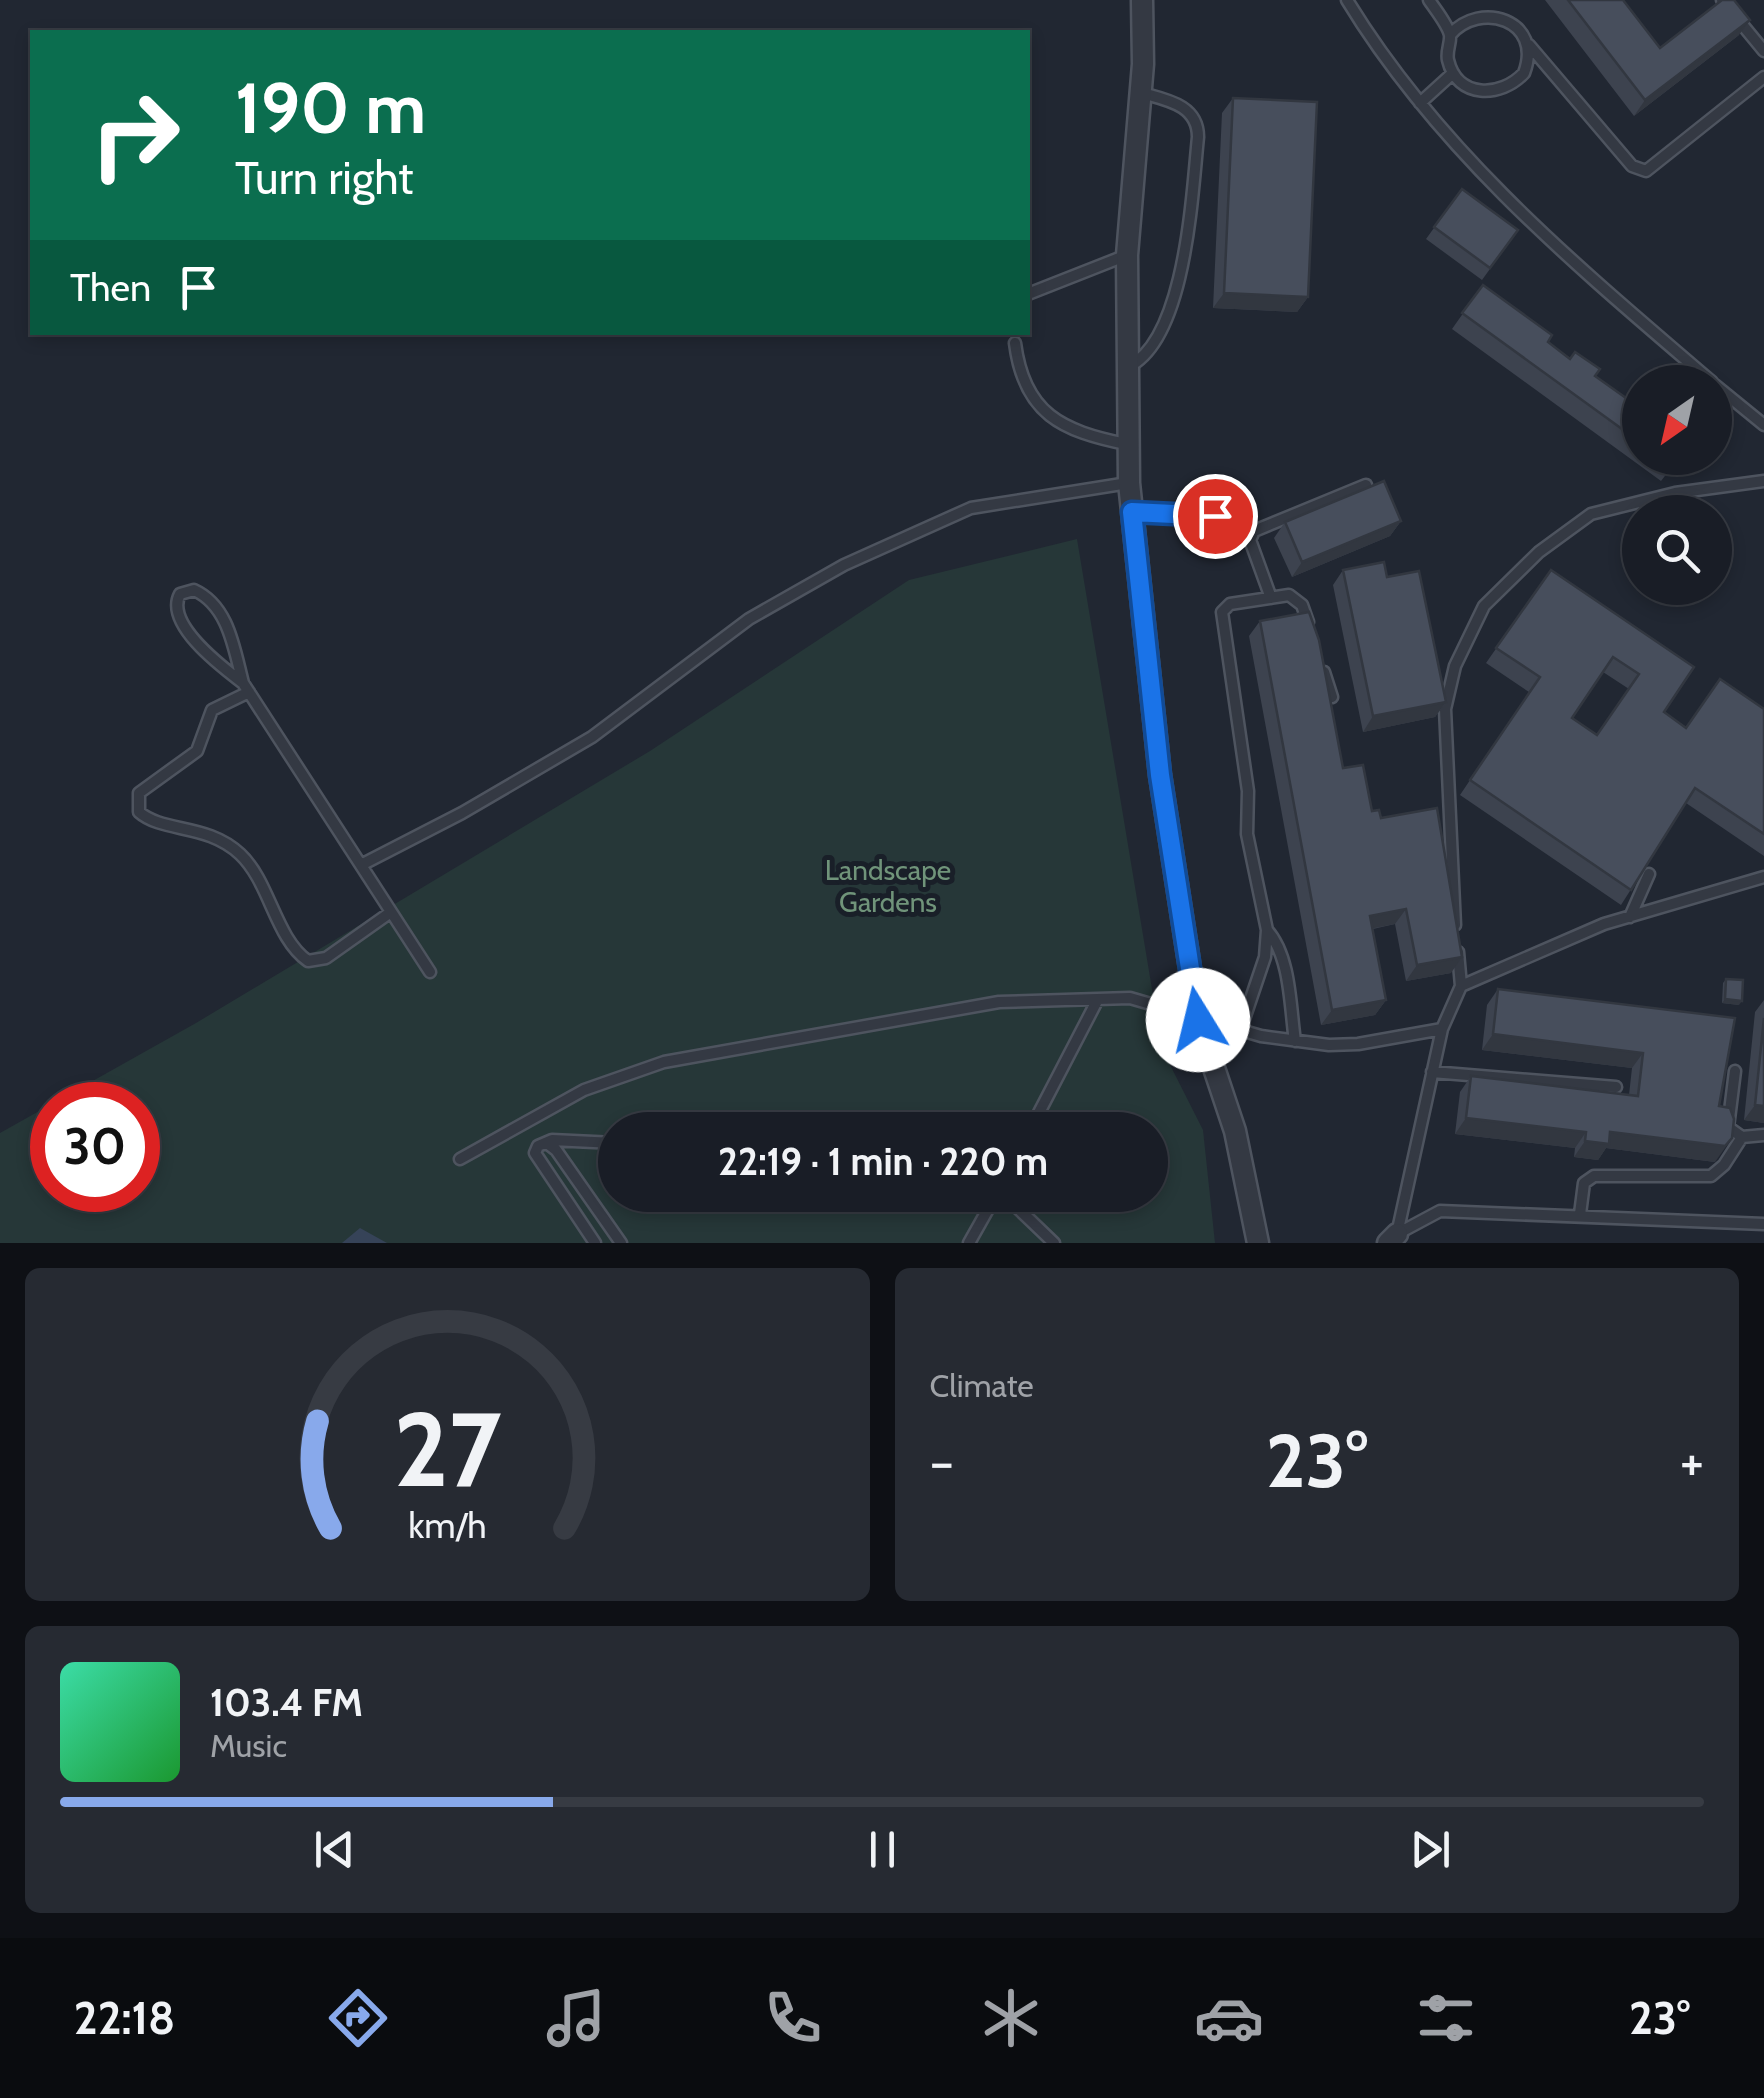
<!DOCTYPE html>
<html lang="en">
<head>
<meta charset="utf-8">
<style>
  body { margin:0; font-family:Cabin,sans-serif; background:#262a32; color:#f1f3f6; height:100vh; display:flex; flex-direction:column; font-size:38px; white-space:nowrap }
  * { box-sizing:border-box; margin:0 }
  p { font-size:32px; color:#9fa2a7 }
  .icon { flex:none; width:55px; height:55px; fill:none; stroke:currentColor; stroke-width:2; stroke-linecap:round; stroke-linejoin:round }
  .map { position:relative; height:1243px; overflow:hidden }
  .side { display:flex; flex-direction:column; gap:25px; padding:25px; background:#0e1015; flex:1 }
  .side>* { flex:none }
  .top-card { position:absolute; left:30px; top:30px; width:1000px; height:305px; border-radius:0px; box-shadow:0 5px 15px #0003,0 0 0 2px #373b43; background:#0b6e4f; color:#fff; overflow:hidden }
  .needle { width:65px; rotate:214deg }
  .controls { position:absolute; left:1622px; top:365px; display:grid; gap:20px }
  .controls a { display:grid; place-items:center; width:110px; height:110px; border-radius:50%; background:#191d26; box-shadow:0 5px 15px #0003,0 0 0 2px #373b43; font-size:50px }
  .speed { position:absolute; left:30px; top:1082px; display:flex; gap:20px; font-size:50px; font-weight:700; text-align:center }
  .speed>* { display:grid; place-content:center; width:130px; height:130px; border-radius:50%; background:#191d26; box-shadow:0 5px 15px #0003,0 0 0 2px #373b43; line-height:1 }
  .speed .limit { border:15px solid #d22; background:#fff; color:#111 }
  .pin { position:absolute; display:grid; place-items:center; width:85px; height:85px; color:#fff; margin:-42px; border:5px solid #fff; border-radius:50%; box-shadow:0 2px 10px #0007 }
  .me { position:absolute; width:110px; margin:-55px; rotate:351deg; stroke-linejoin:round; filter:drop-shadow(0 0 8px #0008) }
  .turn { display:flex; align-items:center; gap:35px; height:210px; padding:0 40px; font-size:45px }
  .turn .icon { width:130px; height:130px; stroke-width:2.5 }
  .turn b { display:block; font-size:70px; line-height:85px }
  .then { display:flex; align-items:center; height:95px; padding:0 40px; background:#0003; gap:20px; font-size:38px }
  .big { font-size:75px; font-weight:700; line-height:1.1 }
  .side .card { flex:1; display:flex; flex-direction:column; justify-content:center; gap:15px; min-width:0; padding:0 35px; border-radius:15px; background:#262a32 }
  .side .dial { align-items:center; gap:0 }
  .dial svg { height:260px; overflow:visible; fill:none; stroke:#373b43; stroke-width:7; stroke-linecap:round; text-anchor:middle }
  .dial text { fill:#f1f3f6; stroke:none }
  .song { display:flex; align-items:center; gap:30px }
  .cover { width:120px; height:120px; border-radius:15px; background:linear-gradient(135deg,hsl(160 70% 55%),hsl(130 70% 35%)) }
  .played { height:10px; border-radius:5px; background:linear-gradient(90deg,#88a9eb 30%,#373b43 30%) }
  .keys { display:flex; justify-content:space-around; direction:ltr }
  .heat { display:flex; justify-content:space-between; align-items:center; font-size:55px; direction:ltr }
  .side .tiles { flex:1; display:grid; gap:25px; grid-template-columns:1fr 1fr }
  .card:last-child { grid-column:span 2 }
  .trip { position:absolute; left:598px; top:1112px; width:570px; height:100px; border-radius:50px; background:#191d26; box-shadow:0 5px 15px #0003,0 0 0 2px #373b43; font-weight:700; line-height:100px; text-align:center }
  .dock { display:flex; height:160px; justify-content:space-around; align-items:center; background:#0a0c0f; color:#9fa2a7 }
  .dock .icon { width:70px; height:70px }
  .dock .active { color:#88a9eb }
  .dock b { font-size:45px; color:#f1f3f6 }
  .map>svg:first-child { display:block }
  .green { fill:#263738; fill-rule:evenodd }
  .water { fill:#364358 }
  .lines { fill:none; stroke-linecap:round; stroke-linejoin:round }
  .lane-casing { stroke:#4e545f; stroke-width:15 }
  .street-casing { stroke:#4e545f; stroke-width:25 }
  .lane { stroke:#343943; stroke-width:10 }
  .street { stroke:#343943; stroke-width:20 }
  .wall { fill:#3d434f; fill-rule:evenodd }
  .shaded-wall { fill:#323740 }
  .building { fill:#474e5c; stroke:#323740; stroke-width:2.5; fill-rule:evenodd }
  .route-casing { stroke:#114b97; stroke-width:25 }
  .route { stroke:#1a73e8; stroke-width:18 }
  .labels { text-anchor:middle; stroke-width:10; stroke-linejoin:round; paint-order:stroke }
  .park-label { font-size:28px; fill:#70947a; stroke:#191f28 }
</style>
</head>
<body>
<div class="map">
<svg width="1764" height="1243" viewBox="0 0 1764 1243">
  <rect width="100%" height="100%" fill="#212732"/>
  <path class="green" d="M 1077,539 L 1162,1049 L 1203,1130 L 1215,1243 L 0,1243 L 0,1133 L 196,1023 L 650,751 L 909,580 ZM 52,1105 L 138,1105 L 138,1190 L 52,1190 ZM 615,1130 L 1150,1130 L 1150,1195 L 615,1195 Z"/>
  <path class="water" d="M 360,1228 L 387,1243 L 342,1243 Z"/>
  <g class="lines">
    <defs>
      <path id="lane" d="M 1347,0 C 1440,153 1578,267 1712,382
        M 1429,0 C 1435,9 1448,25 1450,35 C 1451,43 1446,51 1448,60 C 1457,99 1501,98 1524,73 C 1544,20 1480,0 1450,35
        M 1722,0 L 1764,51
        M 1529,45 L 1632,166 L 1646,171 L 1764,77
        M 1420,103 L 1453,73
        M 1028,294 L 1127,255
        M 1015,343 C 1024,414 1062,431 1126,444
        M 1128,367 C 1186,339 1192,194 1198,137 C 1198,105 1167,100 1142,93
        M 1715,385 L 1764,425
        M 1133,512 L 1215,516 L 1254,531
        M 1271,598 L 1250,540 L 1254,531 L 1366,485
        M 1324,672 L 1332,697
        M 243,683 C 222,667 164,624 180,594 L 194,590 C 229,606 234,649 243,683 L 430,972
        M 249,692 L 212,710 L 197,751 L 139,793 L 139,812 C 163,833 207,823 240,854 C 270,882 275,938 308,961 L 326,958 L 391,912
        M 361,865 L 462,813 L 592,737 L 749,619 L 844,565 L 971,508 L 1128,483
        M 1764,877 L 1604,924 L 1461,986 L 1442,1029 L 1397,1234 L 1440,1211 L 1764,1224
        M 1630,917 L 1649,874
        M 1455,925 L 1445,709 L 1455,666 L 1484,606 L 1539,552 L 1591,514 L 1675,493 L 1764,481
        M 1267,930 C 1291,957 1290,1007 1295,1041
        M 1458,952 L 1461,986
        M 1240,1031 L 1265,957 L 1267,930 L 1247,834 L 1248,791 L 1222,612 L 1230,604 L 1289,595 L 1302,605 L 1308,622
        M 1735,1071 L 1728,1127 L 1742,1137 L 1764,1135
        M 1432,1072 L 1616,1087
        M 1030,1130 L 1098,999
        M 547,1143 L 556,1150 L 621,1243
        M 460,1159 L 584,1090 L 664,1062 L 999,1002 L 1130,998 L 1261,1036 L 1329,1045 L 1358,1044 L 1442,1029
        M 1004,1195 L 1054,1243
        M 1580,1214 L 1584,1183 L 1594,1176 L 1711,1176 L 1724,1165 L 1742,1137
        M 595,1243 L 535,1153 L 538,1146 L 552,1140 L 615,1143
        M 969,1243 L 996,1195"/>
      <path id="street" d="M 1142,0 L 1143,64 L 1127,255 L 1129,483 L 1160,775 L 1198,1020 L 1235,1131 L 1258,1243
        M 1388,1243 L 1397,1234"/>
    </defs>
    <use href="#lane" class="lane-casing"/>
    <use href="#street" class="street-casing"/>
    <use href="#lane" class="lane"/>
    <use href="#street" class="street"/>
  </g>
  <path class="wall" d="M 1545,0 L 1623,0 L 1660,48 L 1739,35 L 1634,116 Z
    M 1233,98 L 1308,297 L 1297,312 L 1213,308 L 1222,113 Z
    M 1462,189 L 1518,230 L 1482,280 L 1426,239 Z
    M 1483,285 L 1548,342 L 1640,408 L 1640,458 L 1679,458 L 1661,481 L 1452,329 Z
    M 1401,521 L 1390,536 L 1292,577 L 1274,538 L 1285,522 Z
    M 1343,570 L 1387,577 L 1446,702 L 1435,717 L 1363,732 L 1333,585 Z
    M 1551,570 L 1694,667 L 1664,712 L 1686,727 L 1764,709 L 1764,856 L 1686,803 L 1621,905 L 1460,795 L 1529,692 L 1486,663 ZM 1603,672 L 1629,689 L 1597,735 L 1572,718 Z
    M 1260,621 L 1343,768 L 1372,811 L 1381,818 L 1451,973 L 1406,981 L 1395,924 L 1373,929 L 1386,1000 L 1375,1015 L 1321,1025 L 1249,636 Z
    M 1726,979 L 1739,1005 L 1722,1003 L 1723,983 Z
    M 1498,989 L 1735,1018 L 1719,1106 L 1715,1162 L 1606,1148 L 1598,1160 L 1574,1157 L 1575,1148 L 1455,1134 L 1460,1092 L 1471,1076 L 1629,1095 L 1632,1068 L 1482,1050 L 1487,1005 Z
    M 1764,1000 L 1764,1123 L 1744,1120 L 1755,1012 Z"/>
  <path class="shaded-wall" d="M 1750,20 L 1739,35 L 1634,116 L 1645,100 Z
    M 1224,293 L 1308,297 L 1297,312 L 1213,308 Z
    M 1401,521 L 1390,536 L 1292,577 L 1302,562 Z
    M 1446,702 L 1435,717 L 1363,732 L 1373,716 Z
    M 1406,909 L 1395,924 L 1359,931 L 1370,916 Z
    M 1462,957 L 1451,973 L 1406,981 L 1417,965 Z
    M 1725,999 L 1742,1001 L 1739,1005 L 1722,1003 Z
    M 1386,1000 L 1375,1015 L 1321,1025 L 1332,1010 Z
    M 1493,1034 L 1643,1053 L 1632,1068 L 1482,1050 Z
    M 1755,1105 L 1764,1106 L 1764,1123 L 1744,1120 Z
    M 1466,1118 L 1586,1132 L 1575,1148 L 1455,1134 Z
    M 1610,1132 L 1732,1138 L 1715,1162 L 1606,1148 L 1598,1160 L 1574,1157 L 1585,1141 Z"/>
  <path class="building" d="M 1568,0 L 1623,0 L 1660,48 L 1722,0 L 1734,0 L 1750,20 L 1645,100 Z
    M 1233,98 L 1317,102 L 1308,297 L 1224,293 Z
    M 1462,189 L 1518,230 L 1490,268 L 1434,227 Z
    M 1483,285 L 1552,335 L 1548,342 L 1570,359 L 1575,352 L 1600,369 L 1595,376 L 1640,408 L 1640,442 L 1462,313 Z
    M 1661,458 L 1678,458 L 1672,466 Z
    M 1384,481 L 1401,521 L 1302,562 L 1285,522 Z
    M 1384,562 L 1387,577 L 1419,571 L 1446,702 L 1373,716 L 1343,570 Z
    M 1551,570 L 1694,667 L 1664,712 L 1686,728 L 1720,679 L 1764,709 L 1764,834 L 1695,788 L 1631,890 L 1470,780 L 1540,677 L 1496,648 ZM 1613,657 L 1639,674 L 1597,735 L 1572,718 Z
    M 1309,612 L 1319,640 L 1343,768 L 1363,765 L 1372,811 L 1379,810 L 1381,818 L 1437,808 L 1462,957 L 1417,965 L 1406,909 L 1370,916 L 1386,1000 L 1332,1010 L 1260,621 Z
    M 1726,979 L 1743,980 L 1742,1001 L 1725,999 Z
    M 1498,989 L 1735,1018 L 1719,1106 L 1730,1108 L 1734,1119 L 1732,1138 L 1725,1146 L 1610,1132 L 1609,1144 L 1585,1141 L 1586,1132 L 1466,1118 L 1471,1076 L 1638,1096 L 1643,1053 L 1493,1034 Z
    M 1764,1018 L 1764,1106 L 1755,1105 Z"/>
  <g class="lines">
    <defs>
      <path id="route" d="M 1198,1020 L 1160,775 L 1132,512 L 1215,516"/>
    </defs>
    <use href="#route" class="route-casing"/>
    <use href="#route" class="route"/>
  </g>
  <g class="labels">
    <g class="park-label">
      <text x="888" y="880">Landscape<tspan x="888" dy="32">Gardens</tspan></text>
    </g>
  </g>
</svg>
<div class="controls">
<a><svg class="needle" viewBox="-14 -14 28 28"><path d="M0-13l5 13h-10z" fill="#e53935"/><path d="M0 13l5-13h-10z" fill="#9fa2a7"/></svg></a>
<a><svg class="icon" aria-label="search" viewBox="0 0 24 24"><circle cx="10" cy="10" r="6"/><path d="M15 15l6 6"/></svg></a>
</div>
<div class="speed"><div class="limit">30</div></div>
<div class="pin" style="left:1215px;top:516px;background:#d93025"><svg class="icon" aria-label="arrive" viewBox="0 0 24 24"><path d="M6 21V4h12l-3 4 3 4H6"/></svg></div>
<svg class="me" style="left:1198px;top:1020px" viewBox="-20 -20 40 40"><circle r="19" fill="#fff"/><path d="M0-13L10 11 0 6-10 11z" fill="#1a73e8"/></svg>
<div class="trip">22:19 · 1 min · 220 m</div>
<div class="top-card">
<div class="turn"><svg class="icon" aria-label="right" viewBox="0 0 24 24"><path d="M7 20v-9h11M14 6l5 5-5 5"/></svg><div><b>190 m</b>Turn right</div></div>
<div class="then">Then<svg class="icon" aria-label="arrive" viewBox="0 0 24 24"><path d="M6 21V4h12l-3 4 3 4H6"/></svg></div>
</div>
</div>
<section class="side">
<div class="tiles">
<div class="card dial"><svg viewBox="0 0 100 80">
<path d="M14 69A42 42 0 1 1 86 69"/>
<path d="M14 69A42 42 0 0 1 10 36" stroke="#88a9eb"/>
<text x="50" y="56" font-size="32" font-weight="700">27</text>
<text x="50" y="72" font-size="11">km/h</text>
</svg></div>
<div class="card"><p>Climate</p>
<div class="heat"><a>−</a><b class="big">23°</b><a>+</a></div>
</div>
<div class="card">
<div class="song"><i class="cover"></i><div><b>103.4 FM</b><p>Music</p></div></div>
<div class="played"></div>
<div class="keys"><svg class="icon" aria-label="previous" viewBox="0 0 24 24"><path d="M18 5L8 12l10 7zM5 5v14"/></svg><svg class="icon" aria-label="pause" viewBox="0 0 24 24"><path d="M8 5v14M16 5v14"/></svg><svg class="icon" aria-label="next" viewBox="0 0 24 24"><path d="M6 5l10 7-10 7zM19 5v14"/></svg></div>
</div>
</div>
</section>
<nav class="dock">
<b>22:18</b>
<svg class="icon active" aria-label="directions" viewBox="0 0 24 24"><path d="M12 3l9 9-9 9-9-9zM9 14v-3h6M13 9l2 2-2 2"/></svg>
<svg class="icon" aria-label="music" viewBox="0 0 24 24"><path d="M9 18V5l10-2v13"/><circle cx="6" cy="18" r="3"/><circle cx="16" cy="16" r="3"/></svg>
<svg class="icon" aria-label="phone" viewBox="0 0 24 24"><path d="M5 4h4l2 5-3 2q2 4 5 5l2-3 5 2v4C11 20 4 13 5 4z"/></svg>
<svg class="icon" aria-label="climate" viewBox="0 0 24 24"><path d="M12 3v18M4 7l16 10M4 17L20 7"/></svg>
<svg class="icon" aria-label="car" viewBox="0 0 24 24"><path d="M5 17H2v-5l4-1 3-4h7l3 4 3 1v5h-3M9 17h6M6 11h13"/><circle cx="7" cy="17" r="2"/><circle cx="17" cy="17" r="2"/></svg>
<svg class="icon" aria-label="filters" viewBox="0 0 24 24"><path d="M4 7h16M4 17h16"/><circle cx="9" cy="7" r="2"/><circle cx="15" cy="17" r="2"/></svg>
<b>23°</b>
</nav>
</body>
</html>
